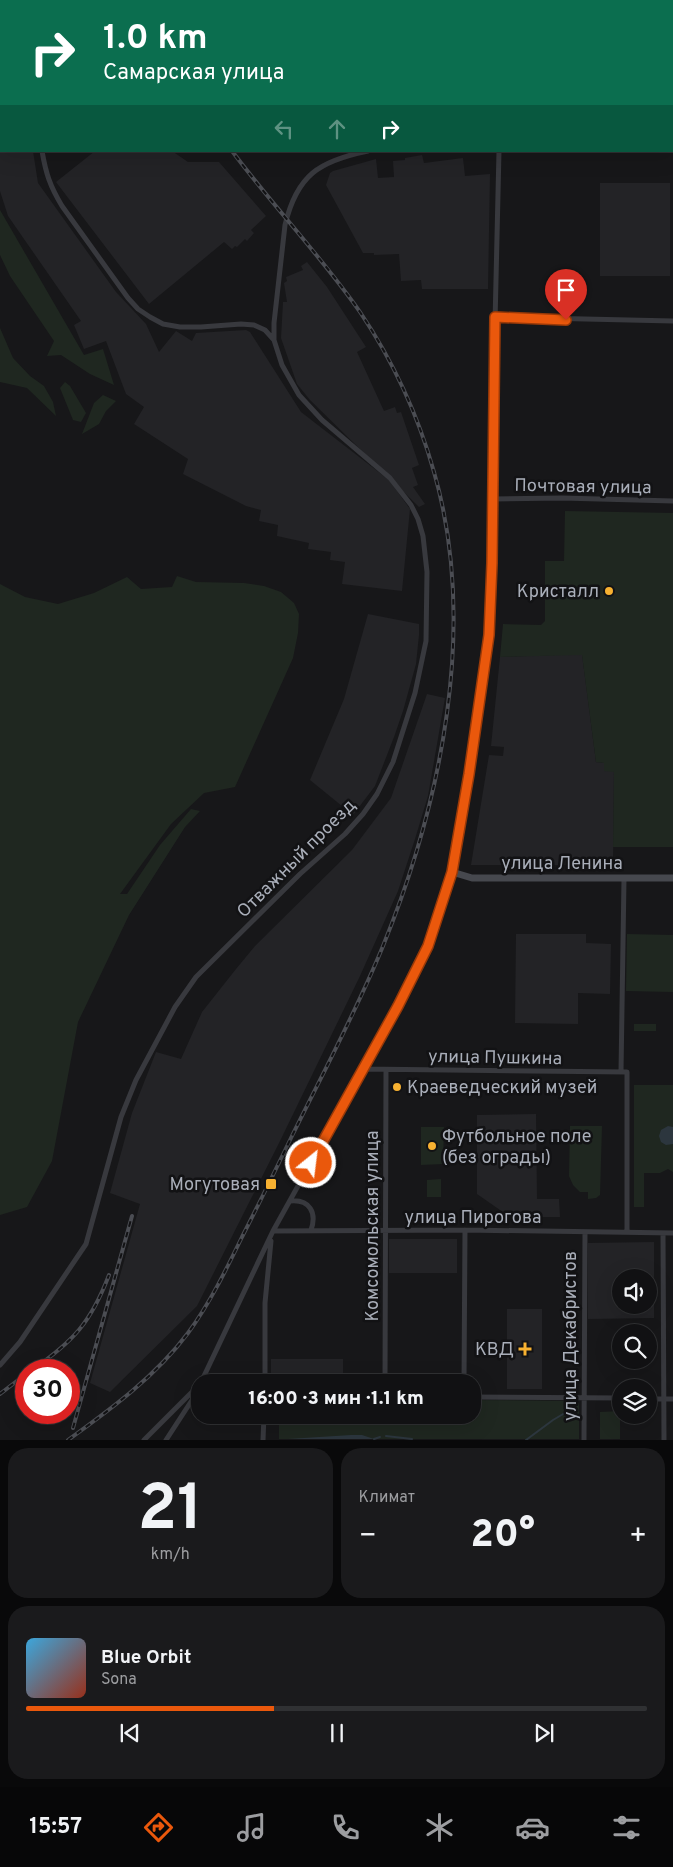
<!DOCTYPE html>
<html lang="ru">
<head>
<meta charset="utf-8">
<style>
  body { margin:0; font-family:Overpass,sans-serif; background:#1a1a1c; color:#f1f3f6; height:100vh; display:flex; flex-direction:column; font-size:19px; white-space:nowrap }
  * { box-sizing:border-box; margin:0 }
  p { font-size:16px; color:#9c9da0 }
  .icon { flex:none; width:28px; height:28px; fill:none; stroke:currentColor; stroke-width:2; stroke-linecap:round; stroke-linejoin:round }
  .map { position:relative; height:1440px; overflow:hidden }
  .details { display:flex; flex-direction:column; gap:8px; padding:8px; background:#09090a; flex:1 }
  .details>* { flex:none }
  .banner { position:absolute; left:0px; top:0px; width:674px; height:152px; box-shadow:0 5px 20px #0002,0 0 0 1px #303133; background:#0b6e4f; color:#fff; overflow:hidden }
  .buttons { position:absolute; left:612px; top:1269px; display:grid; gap:10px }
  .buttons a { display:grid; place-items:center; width:45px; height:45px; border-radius:50%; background:#111113; box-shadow:0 5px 20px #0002,0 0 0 1px #303133; font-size:25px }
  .speed { position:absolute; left:15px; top:1359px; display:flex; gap:10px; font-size:25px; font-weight:700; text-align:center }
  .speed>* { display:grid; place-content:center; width:65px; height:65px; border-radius:50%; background:#111113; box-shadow:0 5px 20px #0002,0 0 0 1px #303133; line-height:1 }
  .speed .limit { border:8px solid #d22; background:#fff; color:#111 }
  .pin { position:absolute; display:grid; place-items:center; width:42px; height:42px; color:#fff; margin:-51px -21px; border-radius:50% 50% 50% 0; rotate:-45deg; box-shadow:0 0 5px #0007 }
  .pin .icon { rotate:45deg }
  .me { position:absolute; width:55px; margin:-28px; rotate:29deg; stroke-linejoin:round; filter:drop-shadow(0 0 4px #0008) }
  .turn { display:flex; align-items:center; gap:18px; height:105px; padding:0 20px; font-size:22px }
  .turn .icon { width:65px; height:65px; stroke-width:2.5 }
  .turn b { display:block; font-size:35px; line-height:42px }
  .lanes { display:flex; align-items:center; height:48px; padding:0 20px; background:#0003; justify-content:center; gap:25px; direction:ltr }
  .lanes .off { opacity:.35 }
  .big { font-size:38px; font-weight:800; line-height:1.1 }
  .details .card { flex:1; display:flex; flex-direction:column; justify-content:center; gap:8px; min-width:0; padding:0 18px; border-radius:20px; background:#1a1a1c }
  .details .dial { align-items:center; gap:0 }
  .dial b { font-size:65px; line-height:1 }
  .song { display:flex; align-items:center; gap:15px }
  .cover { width:60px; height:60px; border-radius:8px; background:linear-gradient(135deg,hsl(200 70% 55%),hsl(10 70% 35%)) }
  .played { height:5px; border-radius:2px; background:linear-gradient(90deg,#ea580c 40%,#303133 40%) }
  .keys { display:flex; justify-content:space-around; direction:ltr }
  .heat { display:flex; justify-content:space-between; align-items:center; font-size:28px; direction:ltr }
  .details .tiles { flex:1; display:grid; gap:8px; grid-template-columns:1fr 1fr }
  .card:last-child { grid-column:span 2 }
  .trip { position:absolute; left:191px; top:1374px; width:290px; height:50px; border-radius:20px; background:#111113; box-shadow:0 5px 20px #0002,0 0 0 1px #303133; font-weight:800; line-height:50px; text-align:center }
  .tab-bar { display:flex; height:80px; justify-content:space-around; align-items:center; background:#070708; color:#9c9da0 }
  .tab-bar .icon { width:35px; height:35px }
  .tab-bar .current { color:#ea580c }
  .tab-bar b { font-size:22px; color:#f1f3f6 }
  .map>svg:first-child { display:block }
  .built { fill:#232326; fill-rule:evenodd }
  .green { fill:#1f2720 }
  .water { fill:#2c363e }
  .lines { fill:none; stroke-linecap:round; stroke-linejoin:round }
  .stream { stroke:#2c363e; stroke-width:2 }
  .street { stroke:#38393e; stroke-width:5 }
  .secondary { stroke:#46484e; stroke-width:7 }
  .rail-casing { stroke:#4b4d53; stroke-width:4 }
  .rail { stroke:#121214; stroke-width:2; stroke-dasharray:5.5; stroke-linecap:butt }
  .route-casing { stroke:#983908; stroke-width:12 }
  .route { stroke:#ea580c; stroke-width:9 }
  .poi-dot { fill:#f7b131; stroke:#121214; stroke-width:2 }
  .labels { text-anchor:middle; stroke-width:5; stroke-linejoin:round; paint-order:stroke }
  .street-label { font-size:18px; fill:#a9aeb9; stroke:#121214 }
  .poi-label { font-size:18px; fill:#a9aeb9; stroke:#121214; text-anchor:end }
</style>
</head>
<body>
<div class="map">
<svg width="673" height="1440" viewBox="0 0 673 1440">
  <rect width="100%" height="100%" fill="#171719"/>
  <path class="built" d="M 0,0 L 148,0 L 1,1 L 1,12 Z
    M 225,0 L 487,0 L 225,1 Z
    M 0,117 L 1,151 L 33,151 L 38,183 L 116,292 L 146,324 L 159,352 L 176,331 L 192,341 L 196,333 L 246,330 L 250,332 L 301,412 L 389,480 L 410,509 L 402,591 L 342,584 L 345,562 L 330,560 L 331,552 L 308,549 L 309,543 L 277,536 L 278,525 L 259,521 L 261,510 L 246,506 L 183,474 L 188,459 L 134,424 L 144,407 L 126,394 L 106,341 L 84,349 L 74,325 L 81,321 L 8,216 L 0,191 Z
    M 95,151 L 172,151 L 188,162 L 219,162 L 266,216 L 251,230 L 254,233 L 247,241 L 245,239 L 237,247 L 235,246 L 232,249 L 224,242 L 149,304 L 56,182 Z
    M 422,155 L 424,163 L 463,158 L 465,176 L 490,174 L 488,289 L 422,289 L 421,280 L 401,281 L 399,254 L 374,255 L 374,253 L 363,253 L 326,185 L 330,173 L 333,171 L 376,159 L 378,178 L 394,177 L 393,161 L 405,160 L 405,158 Z
    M 600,183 L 670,183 L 670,276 L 600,276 Z
    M 307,262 L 327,287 L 366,347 L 357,352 L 384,411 L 395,407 L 397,413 L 401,412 L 419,465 L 412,468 L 418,485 L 413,487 L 425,504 L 419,507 L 310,400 L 297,384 L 281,338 L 283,302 L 287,302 L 284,283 L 287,281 L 286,277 L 303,270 L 301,266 Z
    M 368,614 L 419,624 L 419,635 L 416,664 L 403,711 L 394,737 L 375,786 L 353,815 L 310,780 L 344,699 Z
    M 582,654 L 596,762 L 604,763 L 614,771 L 613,865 L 471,865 L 489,755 L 503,756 L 504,747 L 491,746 L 500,657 Z
    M 427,694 L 445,698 L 428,796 L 415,839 L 398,891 L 360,976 L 281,1139 L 197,1306 L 110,1392 L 90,1383 L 140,1204 L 110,1193 L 132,1113 L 156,1052 L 181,1059 L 202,1012 L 236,969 L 255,946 L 352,850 L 391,798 Z
    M 516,934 L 586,934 L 586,943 L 611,944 L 610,994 L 578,993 L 578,1024 L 515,1023 Z
    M 536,1114 L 537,1199 L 559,1199 L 560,1217 L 510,1217 L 477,1194 L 477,1115 Z
    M 389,1239 L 457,1239 L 457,1273 L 389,1273 Z
    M 654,1242 L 654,1318 L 588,1319 L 588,1243 ZM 621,1278 L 649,1278 L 649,1305 L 621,1305 Z
    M 507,1309 L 542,1309 L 542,1389 L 507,1389 Z
    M 271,1359 L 343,1359 L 343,1382 L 271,1382 Z"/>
  <path class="green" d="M 0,210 L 84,355 L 103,349 L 114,385 L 90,374 L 61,355 L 47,356 L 54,341 L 10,276 L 0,255 Z
    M 0,328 L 13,358 L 30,376 L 44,386 L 53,402 L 56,416 L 27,388 L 0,382 Z
    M 65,382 L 70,386 L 86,413 L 81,422 L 73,420 L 60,388 Z
    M 103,395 L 116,401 L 106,411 L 99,424 L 82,434 L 94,403 Z
    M 565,511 L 673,513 L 673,847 L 613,847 L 614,772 L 604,771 L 604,763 L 596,762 L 582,655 L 500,657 L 503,624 L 541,625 L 545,621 L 545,561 L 564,561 Z
    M 177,576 L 196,582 L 244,583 L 264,586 L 281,592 L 294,603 L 299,614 L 298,633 L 293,658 L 235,787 L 204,793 L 171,824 L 120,894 L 127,894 L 160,845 L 191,809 L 200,811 L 185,827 L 129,915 L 78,1022 L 52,1161 L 27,1207 L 0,1215 L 0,584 L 25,597 L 58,604 L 94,593 L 127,577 L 141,589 L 172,587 Z
    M 627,934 L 673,935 L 673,992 L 626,991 Z
    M 634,1024 L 656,1024 L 656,1031 L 634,1031 Z
    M 634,1085 L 673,1085 L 673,1172 L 668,1169 L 660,1173 L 644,1173 L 644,1207 L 634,1207 Z
    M 570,1126 L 602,1126 L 600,1195 L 596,1198 L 588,1199 L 588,1192 L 580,1192 L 573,1185 L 569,1176 Z
    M 421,1127 L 444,1127 L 443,1164 L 421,1165 Z
    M 441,1179 L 441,1197 L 427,1197 L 427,1180 Z
    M 473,1400 L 575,1401 L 579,1403 L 579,1439 L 279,1439 L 279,1415 L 472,1415 Z
    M 620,1411 L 620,1439 L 600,1439 L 600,1412 Z"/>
  <path class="water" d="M 668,1126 L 673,1127 L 673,1144 L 666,1145 L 661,1142 L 659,1136 L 661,1130 Z
    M 351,1435 L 362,1435 L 374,1439 L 288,1439 Z"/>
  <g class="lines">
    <path class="stream" d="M 386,1436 L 412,1439
      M 374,1439 L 380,1437
      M 526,1440 L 553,1420 L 575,1407"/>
    <path class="street" d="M 512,1 L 512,0
      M 0,57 L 1,58
      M 672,135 L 673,135
      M 495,317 L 673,321
      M 274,340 L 274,323 L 285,225 C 297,175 319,161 368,151
      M 493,499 L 562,498 L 673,501
      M 363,1069 L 627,1072 L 627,1232
      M 621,1072 L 624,879
      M 290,1201 C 310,1199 317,1213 311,1230
      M 273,1231 L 465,1230 L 673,1233
      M 663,1233 L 664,1440
      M 0,1365 L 20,1342 L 86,1244 L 121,1117 L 136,1080 L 175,1007 L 196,977 L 300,874 L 345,834 L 363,814 L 377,794 L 393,762 L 415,693 L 426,641 L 427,572 L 423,536 L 418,519 L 411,505 L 390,478 L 322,420 L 299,395 L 282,365 L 274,340 L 265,330 L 254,325 L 241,324 L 201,327 L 180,327 L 163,324 L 150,317 L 138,309 L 128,298 L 62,206 C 50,186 46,174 42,151
      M 265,1382 L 265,1303 L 271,1241
      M 385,1382 L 386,1070
      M 464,1382 L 465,1230
      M 472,1397 L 621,1398
      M 649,1399 L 673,1399
      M 144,1440 L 196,1388
      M 166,1440 L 194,1397 L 273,1231 L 398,1006 L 428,946 L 447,890 L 456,850 L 489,635 L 492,563 L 495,323 L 499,151
      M 263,1440 L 264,1415
      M 584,1440 L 585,1232"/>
    <path class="secondary" d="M 452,872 L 472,878 L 673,878"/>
    <defs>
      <path id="rail" d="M 186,0 L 186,1
        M 32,1370 C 74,1341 91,1322 109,1275
        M 0,1394 L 26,1374
        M 73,1428 L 132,1216
        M 68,1440 C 111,1409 156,1376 188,1333 C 210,1303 226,1270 242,1237 C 259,1204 275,1171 291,1138 C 322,1075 357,1010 383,946 C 442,801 478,625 434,472 C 418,415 393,361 360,312 C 321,256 273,206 232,151"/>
    </defs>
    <use href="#rail" class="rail-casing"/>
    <use href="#rail" class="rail"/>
  </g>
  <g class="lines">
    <defs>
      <path id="route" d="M 311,1163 L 398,1006 L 428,946 L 452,872 L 469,774 L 489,635 L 492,563 L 495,317 L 566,320"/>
    </defs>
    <use href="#route" class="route-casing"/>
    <use href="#route" class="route"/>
  </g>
  <g class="poi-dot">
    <circle cx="609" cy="591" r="5"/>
    <circle cx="397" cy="1087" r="5"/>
    <circle cx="432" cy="1146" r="5"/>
    <rect x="265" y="1178" width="12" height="12" rx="2.5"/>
    <path d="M522.5 1341.5h5v5h5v5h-5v5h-5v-5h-5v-5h5z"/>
  </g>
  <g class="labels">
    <g class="street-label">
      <text transform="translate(583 486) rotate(1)" y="6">Почтовая улица</text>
      <text transform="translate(296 858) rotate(-45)" y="6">Отважный проезд</text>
      <text x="562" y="869">улица Ленина</text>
      <text transform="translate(495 1057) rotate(1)" y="6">улица Пушкина</text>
      <text x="473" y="1223">улица Пирогова</text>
      <text transform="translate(372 1226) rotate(-90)" y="6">Комсомольская улица</text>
      <text transform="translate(570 1336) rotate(-90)" y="6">улица Декабристов</text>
    </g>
    <g class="poi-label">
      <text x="599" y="597">Кристалл</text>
      <text x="407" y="1093" text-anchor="start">Краеведческий музей</text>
      <text x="442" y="1142" text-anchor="start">Футбольное поле<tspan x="442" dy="21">(без ограды)</tspan></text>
      <text x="260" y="1190">Могутовая</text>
      <text x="514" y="1355">КВД</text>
    </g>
  </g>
</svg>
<div class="buttons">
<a><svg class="icon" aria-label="sound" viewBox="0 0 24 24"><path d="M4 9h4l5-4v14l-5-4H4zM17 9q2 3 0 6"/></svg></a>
<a><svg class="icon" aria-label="search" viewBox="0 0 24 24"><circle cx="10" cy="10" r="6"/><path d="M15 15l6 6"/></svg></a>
<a><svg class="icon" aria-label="layers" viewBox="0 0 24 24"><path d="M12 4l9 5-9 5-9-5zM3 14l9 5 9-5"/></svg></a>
</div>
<div class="speed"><div class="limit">30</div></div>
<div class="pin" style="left:566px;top:320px;background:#d93025"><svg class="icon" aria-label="arrive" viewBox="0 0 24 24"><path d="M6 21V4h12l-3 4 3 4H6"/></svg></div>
<svg class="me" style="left:311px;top:1163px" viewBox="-20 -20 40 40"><circle r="17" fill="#ea580c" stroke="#fff" stroke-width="3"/><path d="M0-11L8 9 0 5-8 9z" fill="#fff"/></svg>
<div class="trip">16:00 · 3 мин · 1.1 km</div>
<div class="banner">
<div class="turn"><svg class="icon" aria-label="right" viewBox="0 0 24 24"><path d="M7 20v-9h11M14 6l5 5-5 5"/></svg><div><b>1.0 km</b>Самарская улица</div></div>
<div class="lanes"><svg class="icon off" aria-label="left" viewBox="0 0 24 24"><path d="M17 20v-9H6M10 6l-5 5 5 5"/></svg><svg class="icon off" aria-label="ahead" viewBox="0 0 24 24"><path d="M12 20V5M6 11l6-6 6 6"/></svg><svg class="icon" aria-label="right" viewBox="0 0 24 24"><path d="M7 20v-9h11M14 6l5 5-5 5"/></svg></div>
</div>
</div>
<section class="details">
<div class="tiles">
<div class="card dial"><b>21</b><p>km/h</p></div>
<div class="card"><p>Климат</p>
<div class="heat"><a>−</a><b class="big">20°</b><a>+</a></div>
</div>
<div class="card">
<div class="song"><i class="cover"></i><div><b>Blue Orbit</b><p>Sona</p></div></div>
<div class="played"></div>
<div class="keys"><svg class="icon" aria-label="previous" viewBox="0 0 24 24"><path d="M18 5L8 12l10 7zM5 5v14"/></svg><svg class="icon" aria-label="pause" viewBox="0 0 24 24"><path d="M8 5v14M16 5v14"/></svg><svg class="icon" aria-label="next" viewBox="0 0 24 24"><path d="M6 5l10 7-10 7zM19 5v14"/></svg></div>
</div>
</div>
</section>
<nav class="tab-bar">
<b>15:57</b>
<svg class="icon current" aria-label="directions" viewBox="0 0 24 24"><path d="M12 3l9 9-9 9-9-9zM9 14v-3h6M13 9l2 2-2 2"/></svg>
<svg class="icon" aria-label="music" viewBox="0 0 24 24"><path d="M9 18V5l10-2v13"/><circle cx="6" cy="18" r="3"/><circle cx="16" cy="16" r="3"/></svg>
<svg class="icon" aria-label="phone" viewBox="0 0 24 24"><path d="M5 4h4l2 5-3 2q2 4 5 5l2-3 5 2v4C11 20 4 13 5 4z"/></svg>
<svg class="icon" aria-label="climate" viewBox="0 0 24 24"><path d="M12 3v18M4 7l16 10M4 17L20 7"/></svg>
<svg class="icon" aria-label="car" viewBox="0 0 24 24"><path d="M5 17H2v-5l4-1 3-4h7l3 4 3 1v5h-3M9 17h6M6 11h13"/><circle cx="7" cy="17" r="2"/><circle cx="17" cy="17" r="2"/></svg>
<svg class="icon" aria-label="filters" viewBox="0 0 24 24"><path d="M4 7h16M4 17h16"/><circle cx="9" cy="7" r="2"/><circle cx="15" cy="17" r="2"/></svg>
</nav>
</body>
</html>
